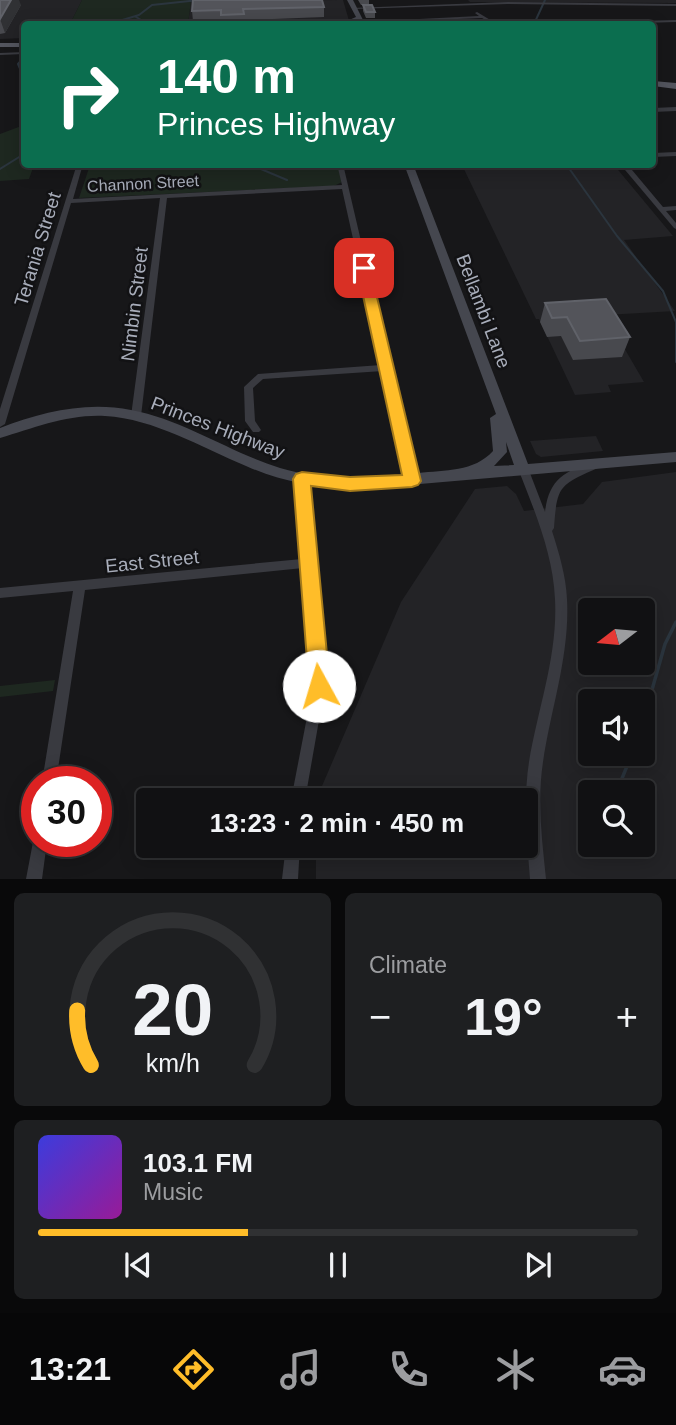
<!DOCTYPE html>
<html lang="en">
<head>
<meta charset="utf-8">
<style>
  body { margin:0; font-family:Arial,sans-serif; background:#1e1f21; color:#f1f3f6; height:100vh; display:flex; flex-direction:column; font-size:26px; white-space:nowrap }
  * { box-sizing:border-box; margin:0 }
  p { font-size:23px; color:#9c9da0 }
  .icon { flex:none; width:38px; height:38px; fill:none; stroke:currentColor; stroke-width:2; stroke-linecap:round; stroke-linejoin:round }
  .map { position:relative; height:879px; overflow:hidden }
  .panel { display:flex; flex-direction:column; gap:14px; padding:14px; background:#09090a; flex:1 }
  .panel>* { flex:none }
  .banner { position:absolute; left:21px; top:21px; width:635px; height:147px; border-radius:7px; box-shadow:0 4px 18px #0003,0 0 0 2px #303133; background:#0b6e4f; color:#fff; overflow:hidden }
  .needle { width:46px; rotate:254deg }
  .fabs { position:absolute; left:578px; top:598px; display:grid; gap:14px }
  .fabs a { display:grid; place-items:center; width:77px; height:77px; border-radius:7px; background:#111113; box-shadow:0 4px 18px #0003,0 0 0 2px #303133; font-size:35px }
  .speed { position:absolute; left:21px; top:766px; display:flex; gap:14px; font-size:35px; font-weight:700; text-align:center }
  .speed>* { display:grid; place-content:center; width:91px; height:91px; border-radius:50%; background:#111113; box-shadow:0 4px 18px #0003,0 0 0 2px #303133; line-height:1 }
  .speed .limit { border:10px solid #d22; background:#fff; color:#111 }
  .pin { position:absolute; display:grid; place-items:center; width:60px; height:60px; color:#fff; margin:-30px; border-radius:14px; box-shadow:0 4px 10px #0006 }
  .me { position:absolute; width:77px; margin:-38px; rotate:354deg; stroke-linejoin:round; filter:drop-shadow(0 0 5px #0008) }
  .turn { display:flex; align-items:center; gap:24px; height:147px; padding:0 21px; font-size:32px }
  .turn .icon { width:91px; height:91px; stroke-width:2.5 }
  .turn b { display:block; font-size:49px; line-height:60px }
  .big { font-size:52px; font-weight:700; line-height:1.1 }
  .panel .widget { flex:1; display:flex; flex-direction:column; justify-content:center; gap:10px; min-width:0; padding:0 24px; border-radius:10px; background:#1e1f21 }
  .panel .dial { align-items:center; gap:0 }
  .dial svg { height:182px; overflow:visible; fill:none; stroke:#303133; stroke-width:7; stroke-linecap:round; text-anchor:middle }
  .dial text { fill:#f1f3f6; stroke:none }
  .song { display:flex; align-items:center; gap:21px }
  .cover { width:84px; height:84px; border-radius:10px; background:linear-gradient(135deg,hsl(240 70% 55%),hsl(300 70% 35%)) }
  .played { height:7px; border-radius:4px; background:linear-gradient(90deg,#ffbd29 35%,#303133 35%) }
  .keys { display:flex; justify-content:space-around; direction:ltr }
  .heat { display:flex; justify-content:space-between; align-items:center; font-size:38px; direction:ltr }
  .panel .tiles { flex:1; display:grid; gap:14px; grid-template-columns:1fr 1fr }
  .widget:last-child { grid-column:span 2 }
  .trip { position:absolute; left:136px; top:788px; width:402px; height:70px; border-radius:7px; background:#111113; box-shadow:0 4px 18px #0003,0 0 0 2px #303133; font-weight:700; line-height:70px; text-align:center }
  .tab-bar { display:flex; height:112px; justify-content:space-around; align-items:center; background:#070708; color:#9c9da0 }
  .tab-bar .icon { width:49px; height:49px }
  .tab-bar .active { color:#ffbd29 }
  .tab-bar b { font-size:32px; color:#f1f3f6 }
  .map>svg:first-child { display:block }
  .built { fill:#232326; fill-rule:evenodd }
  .green { fill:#1e2820 }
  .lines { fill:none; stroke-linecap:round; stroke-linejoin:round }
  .stream-far1 { stroke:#2b353e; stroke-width:2 }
  .stream { stroke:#2b353e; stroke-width:3.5 }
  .minor { fill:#393a40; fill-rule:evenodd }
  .secondary { fill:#45474f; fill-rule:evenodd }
  .primary { fill:#53555e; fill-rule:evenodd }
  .wall { fill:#48494e }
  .shaded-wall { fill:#303134 }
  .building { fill:#53545a; stroke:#606269; stroke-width:2 }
  .route { fill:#ffbd29; stroke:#a67b1b; stroke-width:2 }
  .labels { text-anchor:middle; stroke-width:5; stroke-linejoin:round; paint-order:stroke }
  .far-street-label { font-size:16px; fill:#a8adba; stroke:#121214 }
  .street-label { font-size:19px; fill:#a8adba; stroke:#121214 }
</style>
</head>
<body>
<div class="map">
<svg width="676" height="879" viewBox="0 0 676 879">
  <rect width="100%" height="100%" fill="#171719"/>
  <path class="built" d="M 0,0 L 82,0 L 70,24 L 24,24 L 24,38 L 0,39 Z
    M 343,0 L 350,24 L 188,24 L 191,1 Z
    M 468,0 L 676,0 L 676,3 L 470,2 Z
    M 462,165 L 614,165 L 673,236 L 624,240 L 675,311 L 605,315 L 644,382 L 608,385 L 611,392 L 575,395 L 539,319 L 536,319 Z
    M 596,436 L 603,451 L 541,457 L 536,454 L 530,441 Z
    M 676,472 L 676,879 L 316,879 L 316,845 L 527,845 L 527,800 L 316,800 L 401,602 L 475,489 L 507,486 L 516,494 L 524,511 L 583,504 L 602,482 ZM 590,611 L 642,611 L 642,663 L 590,663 ZM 590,702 L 642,702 L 642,754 L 590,754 ZM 590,793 L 642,793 L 642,845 L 590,845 Z"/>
  <path class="green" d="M 82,0 L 248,0 L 191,1 L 188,24 L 70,24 Z
    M 24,125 L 24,164 L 34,165 L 29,179 L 0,181 L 0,134 Z
    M 90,165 L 338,165 L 342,182 L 334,186 L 79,198 Z
    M 55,680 L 53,691 L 0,697 L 0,686 Z"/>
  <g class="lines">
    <path class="stream-far1" d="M 136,17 L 148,24
      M 109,24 L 139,15 L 152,5 L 199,0
      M 534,24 L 545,0
      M 24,57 L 18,64 L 24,78
      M 249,164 L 287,180
      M 566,164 L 617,236 L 663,291 L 676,322 L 676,362
      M 0,169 L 24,154"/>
    <path class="stream" d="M 642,725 L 665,644 L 676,622
      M 616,793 L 632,754"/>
    <path class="minor" d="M 508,2 L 676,4 L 676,6 L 508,4 L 354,9 L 352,8 Z
      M 477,12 L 497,24 L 493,24 L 482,18 L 361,23 L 359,22 L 479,16 L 475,13 Z
      M 676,20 L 676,22 L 607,24 L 602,23 L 604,22 Z
      M 24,52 L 24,54 L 0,55 L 0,53 Z
      M 676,107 L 676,111 L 653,112 L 653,108 Z
      M 676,152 L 676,156 L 653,157 L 653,153 Z
      M 77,164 L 83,164 L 73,199 L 342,185 L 337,164 L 343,164 L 417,481 L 416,484 L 408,484 L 407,481 L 383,371 L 263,379 L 253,388 L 255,421 L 261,430 L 259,432 L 253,432 L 245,421 L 244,387 L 258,374 L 381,365 L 342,189 L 167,198 L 141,416 L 136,419 L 131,416 L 160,198 L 71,203 L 5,424 L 0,427 L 0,409 Z
      M 620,164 L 627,164 L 663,207 L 676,206 L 676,210 L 666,211 L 676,223 L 676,229 L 674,228 Z
      M 594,461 L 598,462 L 599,465 L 598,468 C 559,485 557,486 554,528 L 552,531 C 559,553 566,576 567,599 C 570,655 551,708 543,762 C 537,801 542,840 546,879 L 530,879 C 527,840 523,801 529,762 C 538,708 558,655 555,599 C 553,554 535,512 519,471 L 520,468 L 528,468 L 545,512 C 549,479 564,472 594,461 Z
      M 301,475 L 305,476 L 306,479 L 325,686 L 305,800 L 291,800 L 313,686 L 303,568 L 85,590 L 56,782 L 42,782 L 73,591 L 0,598 L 0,588 L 302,559 L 296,479 L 297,476 Z
      M 37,836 L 37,842 L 47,842 L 42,879 L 26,879 L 33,842 Z
      M 286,845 L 300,845 L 298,879 L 282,879 Z"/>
    <path class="secondary" d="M 347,0 L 353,0 L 364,22 L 349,22 L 349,20 L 356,17 Z
      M 404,164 L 413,164 L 528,464 L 676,452 L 676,462 L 350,490 C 313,487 280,481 246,466 C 200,447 155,419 105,416 C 68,414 34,428 0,438 L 0,428 C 42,412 86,401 131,410 C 184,420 229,452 280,468 C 326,482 372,476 418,473 C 445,470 474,472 493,451 L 490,418 L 496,414 ZM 506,442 L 514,465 L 494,466 L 507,452 Z"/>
    <path class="primary" d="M 0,43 L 24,43 L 24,47 L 0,47 Z
      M 653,81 L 676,83 L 676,89 L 653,86 Z"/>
  </g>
  <path class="wall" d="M 0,0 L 21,5 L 5,33 L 0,34 Z
    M 358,0 L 369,0 L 369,5 L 361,5 Z
    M 363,5 L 375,12 L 375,18 L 366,18 L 363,11 Z
    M 324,7 L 324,17 L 244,20 L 244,24 L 222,24 L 222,20 L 193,21 L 192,11 Z
    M 545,303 L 630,337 L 622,357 L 573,360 L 561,336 L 547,337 L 540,322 Z"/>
  <path class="shaded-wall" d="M 11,0 L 19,0 L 21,5 L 5,33 L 0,19 Z"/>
  <path class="building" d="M 0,0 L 11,0 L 0,19 Z
    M 193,0 L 322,0 L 324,7 L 243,9 L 244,14 L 221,15 L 221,10 L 192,11 Z
    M 363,5 L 372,5 L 375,12 L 366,12 Z
    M 606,299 L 630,337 L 580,341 L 567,317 L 552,318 L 545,303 Z"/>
  <path class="route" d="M 364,265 L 370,268 L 421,481 L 418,485 L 412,487 L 350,491 L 311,486 L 330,686 L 327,693 L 319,696 L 312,693 L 309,686 L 293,479 L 296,474 L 302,472 L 350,477 L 402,475 L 357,268 Z"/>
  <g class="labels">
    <g class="far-street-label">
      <text transform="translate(143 183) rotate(-3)" y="6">Channon Street</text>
    </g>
    <g class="street-label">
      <text transform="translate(37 249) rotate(-73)" y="7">Terania Street</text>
      <text transform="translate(134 304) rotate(-83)" y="7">Nimbin Street</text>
      <text transform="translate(484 311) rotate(69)" y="7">Bellambi Lane</text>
      <text transform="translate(218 427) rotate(21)" y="7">Princes Highway</text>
      <text transform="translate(152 561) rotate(-6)" y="7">East Street</text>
    </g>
  </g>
</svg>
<div class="fabs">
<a><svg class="needle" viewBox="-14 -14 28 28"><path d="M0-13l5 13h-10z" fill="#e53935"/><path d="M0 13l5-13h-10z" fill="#9c9da0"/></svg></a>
<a><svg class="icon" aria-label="sound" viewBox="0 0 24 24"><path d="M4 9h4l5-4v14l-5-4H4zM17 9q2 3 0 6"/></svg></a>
<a><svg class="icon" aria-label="search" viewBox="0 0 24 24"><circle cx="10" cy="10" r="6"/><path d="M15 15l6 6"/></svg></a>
</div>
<div class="speed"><div class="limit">30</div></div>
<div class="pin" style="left:364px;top:268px;background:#d93025"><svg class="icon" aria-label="arrive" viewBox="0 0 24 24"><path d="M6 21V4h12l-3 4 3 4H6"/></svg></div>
<svg class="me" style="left:319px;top:686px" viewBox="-20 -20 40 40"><circle r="19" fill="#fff"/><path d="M0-13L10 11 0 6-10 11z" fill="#ffbd29"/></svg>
<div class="trip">13:23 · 2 min · 450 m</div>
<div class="banner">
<div class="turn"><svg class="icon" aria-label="right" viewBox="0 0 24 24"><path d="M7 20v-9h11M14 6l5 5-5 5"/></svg><div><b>140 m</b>Princes Highway</div></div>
</div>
</div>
<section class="panel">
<div class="tiles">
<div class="widget dial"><svg viewBox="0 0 100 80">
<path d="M14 69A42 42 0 1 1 86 69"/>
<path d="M14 69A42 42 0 0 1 8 45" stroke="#ffbd29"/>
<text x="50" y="56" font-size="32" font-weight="700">20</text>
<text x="50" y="72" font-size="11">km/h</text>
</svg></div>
<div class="widget"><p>Climate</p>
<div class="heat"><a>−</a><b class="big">19°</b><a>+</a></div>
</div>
<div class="widget">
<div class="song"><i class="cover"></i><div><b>103.1 FM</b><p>Music</p></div></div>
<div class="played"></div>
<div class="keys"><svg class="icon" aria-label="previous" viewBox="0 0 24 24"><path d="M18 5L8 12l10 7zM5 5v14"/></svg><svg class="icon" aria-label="pause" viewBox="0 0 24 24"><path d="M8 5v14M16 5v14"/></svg><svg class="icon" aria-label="next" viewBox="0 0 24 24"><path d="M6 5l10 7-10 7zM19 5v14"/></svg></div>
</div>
</div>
</section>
<nav class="tab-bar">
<b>13:21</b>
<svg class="icon active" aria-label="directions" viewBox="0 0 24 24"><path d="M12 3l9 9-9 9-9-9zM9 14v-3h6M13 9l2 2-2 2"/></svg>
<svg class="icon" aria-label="music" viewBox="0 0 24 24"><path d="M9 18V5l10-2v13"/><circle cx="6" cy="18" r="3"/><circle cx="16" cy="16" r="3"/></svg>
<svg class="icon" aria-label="phone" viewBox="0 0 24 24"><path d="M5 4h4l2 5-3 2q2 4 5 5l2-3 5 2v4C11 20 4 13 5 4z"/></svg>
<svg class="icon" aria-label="climate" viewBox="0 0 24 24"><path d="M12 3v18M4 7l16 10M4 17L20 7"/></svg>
<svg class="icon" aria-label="car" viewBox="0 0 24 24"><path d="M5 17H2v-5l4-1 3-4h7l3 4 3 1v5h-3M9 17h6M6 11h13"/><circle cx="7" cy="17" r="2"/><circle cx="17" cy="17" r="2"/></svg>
</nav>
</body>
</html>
